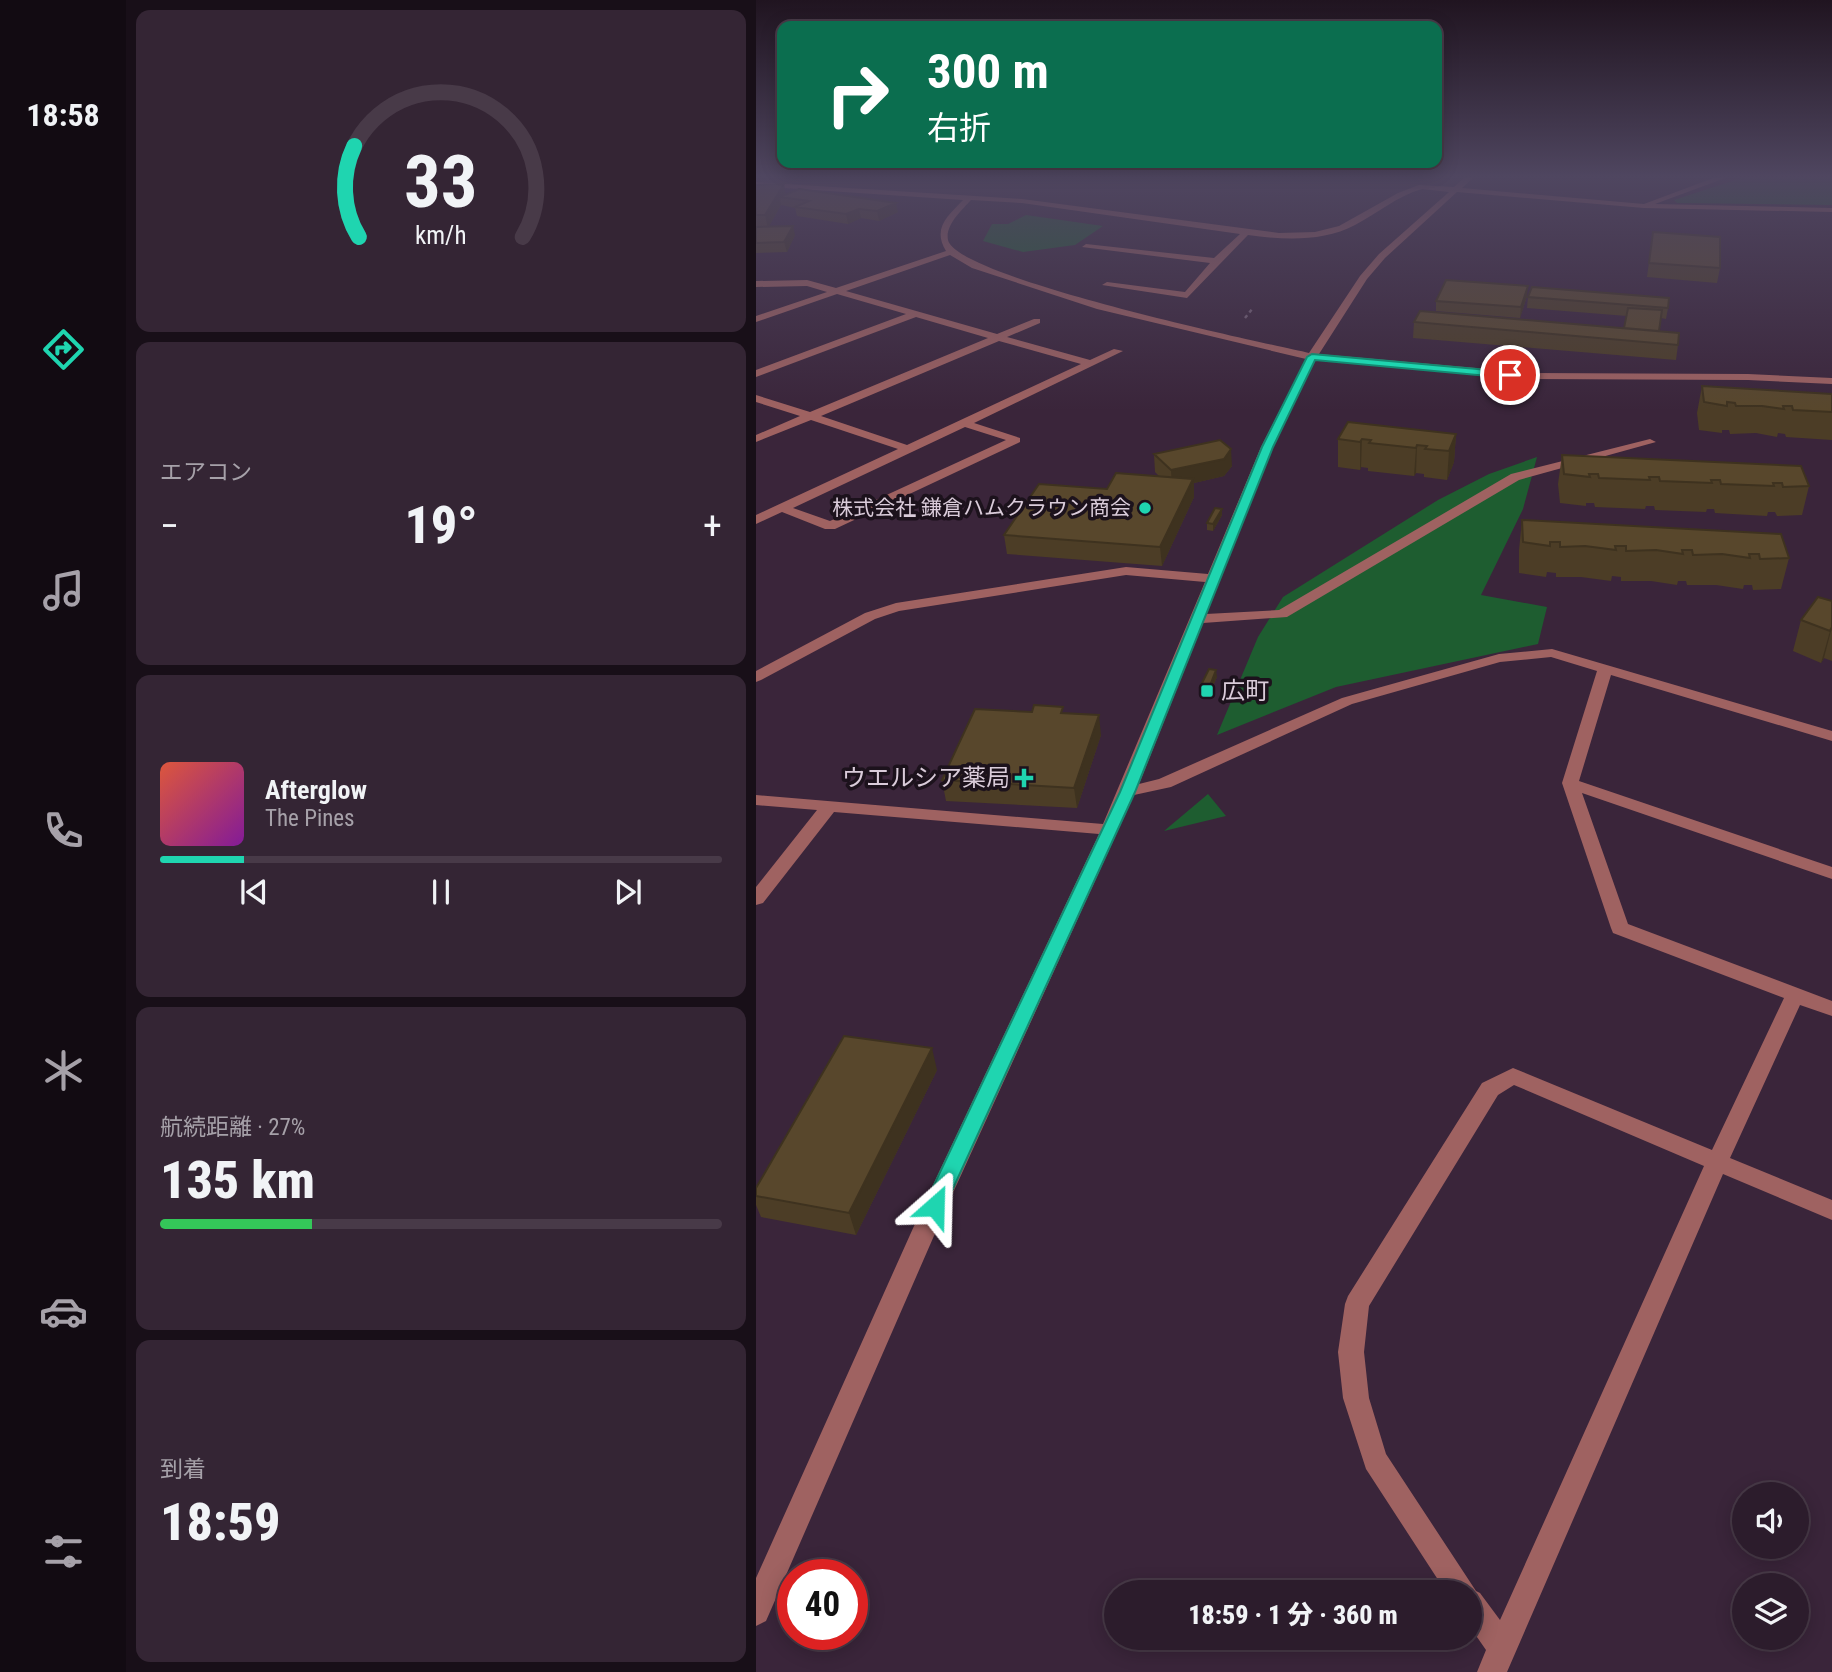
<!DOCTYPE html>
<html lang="ja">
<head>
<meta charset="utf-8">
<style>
  body { margin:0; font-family:"Roboto Condensed","Noto Sans JP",sans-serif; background:#342534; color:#f1f3f6; height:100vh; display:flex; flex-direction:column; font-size:26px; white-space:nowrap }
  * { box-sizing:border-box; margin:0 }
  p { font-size:23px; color:#a6a1a9 }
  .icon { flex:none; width:38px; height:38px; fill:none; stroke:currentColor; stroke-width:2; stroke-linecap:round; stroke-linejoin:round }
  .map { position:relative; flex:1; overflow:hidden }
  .details { display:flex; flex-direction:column; gap:10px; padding:10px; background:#180f18; width:630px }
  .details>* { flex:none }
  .banner { position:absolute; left:21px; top:21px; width:665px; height:147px; border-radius:14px; box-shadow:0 4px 18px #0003,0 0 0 2px #483a48; background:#0b6e4f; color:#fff; overflow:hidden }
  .tools { position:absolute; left:976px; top:1482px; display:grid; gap:14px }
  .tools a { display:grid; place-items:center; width:77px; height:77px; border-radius:50%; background:#2c1c2c; box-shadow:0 4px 18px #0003,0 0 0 2px #483a48; font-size:35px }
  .speed { position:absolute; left:21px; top:1559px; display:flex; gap:14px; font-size:35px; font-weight:700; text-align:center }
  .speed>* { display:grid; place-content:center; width:91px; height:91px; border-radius:50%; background:#2c1c2c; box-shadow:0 4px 18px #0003,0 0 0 2px #483a48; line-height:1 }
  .speed .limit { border:10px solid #d22; background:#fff; color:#111 }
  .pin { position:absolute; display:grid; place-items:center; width:60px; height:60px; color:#fff; margin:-30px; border:4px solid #fff; border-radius:50%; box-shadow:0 2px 7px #0007 }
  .me { position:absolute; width:77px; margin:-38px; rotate:25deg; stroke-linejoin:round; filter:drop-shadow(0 0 5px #0008) }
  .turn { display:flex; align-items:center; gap:24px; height:147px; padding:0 35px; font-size:32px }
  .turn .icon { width:91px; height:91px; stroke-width:2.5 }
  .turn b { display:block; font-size:49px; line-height:60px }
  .big { font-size:52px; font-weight:800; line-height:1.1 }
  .details .card { flex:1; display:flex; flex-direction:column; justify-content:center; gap:10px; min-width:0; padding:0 24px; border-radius:14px; background:#342534 }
  .details .dial { align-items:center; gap:0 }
  .dial svg { height:182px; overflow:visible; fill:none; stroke:#483a48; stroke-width:7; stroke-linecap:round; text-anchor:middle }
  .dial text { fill:#f1f3f6; stroke:none }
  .song { display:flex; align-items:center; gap:21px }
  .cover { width:84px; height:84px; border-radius:10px; background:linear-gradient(135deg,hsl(10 70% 55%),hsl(290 70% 35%)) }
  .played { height:7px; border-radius:4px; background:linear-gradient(90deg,#1fd5b0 15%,#483a48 15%) }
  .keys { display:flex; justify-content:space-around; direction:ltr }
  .heat { display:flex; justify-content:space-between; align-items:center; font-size:38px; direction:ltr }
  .charge { height:10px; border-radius:5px; background:linear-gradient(90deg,#34c759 27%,#483a48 0) }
  .trip { position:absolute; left:348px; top:1580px; width:378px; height:70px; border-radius:35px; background:#2c1c2c; box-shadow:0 4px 18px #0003,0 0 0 2px #483a48; font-weight:800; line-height:70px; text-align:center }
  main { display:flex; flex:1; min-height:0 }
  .menu { display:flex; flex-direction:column; width:126px; justify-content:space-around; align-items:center; background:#120b12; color:#a6a1a9 }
  .menu .icon { width:49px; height:49px }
  .menu .on { color:#1fd5b0 }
  .menu b { font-size:32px; color:#f1f3f6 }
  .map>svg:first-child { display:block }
  .green { fill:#1e5d30 }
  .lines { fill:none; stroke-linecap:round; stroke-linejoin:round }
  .path { stroke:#766376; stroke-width:2.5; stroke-dasharray:3.5 3.5; stroke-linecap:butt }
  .minor { fill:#9f6261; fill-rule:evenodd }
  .wall { fill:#4c3d26 }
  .shaded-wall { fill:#3e321f }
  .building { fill:#58472c; stroke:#3e321f; stroke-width:2 }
  .route { fill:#1fd5b0; stroke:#148a72; stroke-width:2 }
  .poi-dot { fill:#1fd5b0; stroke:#1c121c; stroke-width:2.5 }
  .labels { text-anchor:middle; stroke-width:7; stroke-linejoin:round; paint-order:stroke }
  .far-poi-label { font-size:21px; fill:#daccda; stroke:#1c121c; text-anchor:end }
  .poi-label { font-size:24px; fill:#daccda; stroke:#1c121c; text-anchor:start }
</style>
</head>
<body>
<main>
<nav class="menu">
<b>18:58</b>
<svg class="icon on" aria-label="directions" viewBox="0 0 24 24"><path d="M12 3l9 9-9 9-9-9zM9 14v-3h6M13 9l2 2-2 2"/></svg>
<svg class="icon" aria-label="music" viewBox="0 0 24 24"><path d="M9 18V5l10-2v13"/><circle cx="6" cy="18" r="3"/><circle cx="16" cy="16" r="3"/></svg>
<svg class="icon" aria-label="phone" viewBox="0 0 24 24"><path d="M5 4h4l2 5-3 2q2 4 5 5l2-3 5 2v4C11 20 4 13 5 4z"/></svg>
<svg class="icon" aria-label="climate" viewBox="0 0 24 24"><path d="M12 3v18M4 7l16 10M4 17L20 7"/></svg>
<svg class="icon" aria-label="car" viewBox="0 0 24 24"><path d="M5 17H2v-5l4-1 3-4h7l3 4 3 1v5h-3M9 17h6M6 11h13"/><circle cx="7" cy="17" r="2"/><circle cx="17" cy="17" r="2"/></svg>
<svg class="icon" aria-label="filters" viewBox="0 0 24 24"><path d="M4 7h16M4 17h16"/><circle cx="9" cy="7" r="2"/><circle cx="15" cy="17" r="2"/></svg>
</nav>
<section class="details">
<div class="card dial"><svg viewBox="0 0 100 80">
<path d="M14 69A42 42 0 1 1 86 69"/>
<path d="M14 69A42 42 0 0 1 12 29" stroke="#1fd5b0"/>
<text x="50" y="56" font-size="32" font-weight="700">33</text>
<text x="50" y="72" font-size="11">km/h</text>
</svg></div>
<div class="card"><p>エアコン</p>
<div class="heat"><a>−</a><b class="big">19°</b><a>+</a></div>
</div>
<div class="card">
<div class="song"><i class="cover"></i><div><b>Afterglow</b><p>The Pines</p></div></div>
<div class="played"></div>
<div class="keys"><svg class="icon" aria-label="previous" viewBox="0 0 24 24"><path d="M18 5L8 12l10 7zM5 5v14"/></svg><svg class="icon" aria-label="pause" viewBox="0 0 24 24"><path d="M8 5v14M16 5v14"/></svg><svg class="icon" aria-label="next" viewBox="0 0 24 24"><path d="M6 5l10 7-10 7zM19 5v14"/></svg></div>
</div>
<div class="card"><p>航続距離 · 27%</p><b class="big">135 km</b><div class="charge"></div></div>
<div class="card"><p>到着</p><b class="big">18:59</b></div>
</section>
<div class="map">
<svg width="1076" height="1672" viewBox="0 0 1076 1672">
  <rect width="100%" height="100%" fill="#3a253a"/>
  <path class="green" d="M 988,177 L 1076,177 L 1076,205 L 921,203 L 918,200 Z
    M 270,215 L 347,226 L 319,245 L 267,252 L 227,241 L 236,224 L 252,224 Z
    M 781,457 L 767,509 L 725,595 L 791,607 L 782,644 L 580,687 L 461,735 L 502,637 L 527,597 L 682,500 L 733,474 Z
    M 452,794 L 470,816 L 408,831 Z"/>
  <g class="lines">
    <path class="path" d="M 489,318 L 497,308"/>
    <path class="minor" d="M 709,177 L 718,177 L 706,188 L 888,204 L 960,177 L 972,177 L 899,204 L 1076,208 L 1076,212 L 888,208 L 701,192 L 629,258 L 611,279 L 563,354 L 775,373 L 992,374 L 1076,378 L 1076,384 L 992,380 L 775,379 L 559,360 L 517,447 L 450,614 L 523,610 L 755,474 L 894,439 L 900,442 L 763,480 L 531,617 L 447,623 L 383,784 L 403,779 L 586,698 L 743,654 L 796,649 L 1076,731 L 1076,741 L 855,675 L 823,781 L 1076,867 L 1076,879 L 826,793 L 872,924 L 1076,1001 L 1076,1016 L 1044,1005 L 974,1158 L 1076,1200 L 1076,1220 L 967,1174 L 751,1672 L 721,1672 L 730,1650 L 714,1627 L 714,1592 L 690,1592 L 610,1469 L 587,1398 L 582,1352 L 589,1304 L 592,1296 L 726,1083 L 757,1068 L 956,1150 L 1028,998 L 857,933 L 855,928 L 806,783 L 841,671 L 795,657 L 744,662 L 596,704 L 415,787 L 378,795 L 191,1206 L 10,1621 L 0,1626 L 0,1578 L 167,1206 L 343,834 L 78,812 L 7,903 L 0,905 L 0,887 L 61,810 L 0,805 L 0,795 L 347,824 L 449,582 L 370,575 L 143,611 L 119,619 L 5,680 L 0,682 L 0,671 L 109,613 L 140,603 L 370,567 L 452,574 L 505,447 L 550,359 L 341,309 L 216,268 L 194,255 L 90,291 L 241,334 L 278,319 L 284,319 L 284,323 L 251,337 L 334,360 L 358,349 L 367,351 L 218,423 L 264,438 L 264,442 L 79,529 L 69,529 L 26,512 L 0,524 L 0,515 L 142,449 L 55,420 L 0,442 L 0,435 L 44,416 L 0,402 L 0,395 L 54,412 L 232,338 L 160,317 L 0,377 L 0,370 L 150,314 L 81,294 L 0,322 L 0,316 L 71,292 L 51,286 L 0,287 L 0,281 L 51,280 L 80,288 L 190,251 C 176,228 192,216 207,200 L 0,186 L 0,182 L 266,199 L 523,233 L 559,232 L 583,226 L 642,193 L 663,185 L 698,187 ZM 666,189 L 693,192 L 623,254 L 604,276 L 553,353 C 504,342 201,278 192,240 C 189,225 206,210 215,200 L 266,203 L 484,234 L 458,258 L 330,244 L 326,247 L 454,263 L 429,292 L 351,282 L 346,285 L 431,298 L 492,235 C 527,240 567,242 599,225 C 622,213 641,196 666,189 ZM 243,341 L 325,364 L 151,445 L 65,416 ZM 209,427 L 250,440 L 74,521 L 37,508 ZM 758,1085 L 948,1166 L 744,1620 L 724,1593 L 720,1591 L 630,1454 L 613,1398 L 608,1352 L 613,1306 L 742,1095 Z"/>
  </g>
  <path class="wall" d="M 0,185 L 30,194 L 142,212 L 123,221 L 105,218 L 92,224 L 41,216 L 39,208 L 25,205 L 13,226 L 39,235 L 31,252 L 0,253 Z
    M 897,232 L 964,268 L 961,283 L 891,277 Z
    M 771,296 L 764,318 L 680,311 L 680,301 Z
    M 772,297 L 912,308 L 910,319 L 905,318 L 903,331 L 922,345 L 920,360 L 657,338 L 658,322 L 868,328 L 871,316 L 771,308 Z
    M 946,386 L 1076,394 L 1076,440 L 1030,437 L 1029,434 L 1022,433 L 1021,437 L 1000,433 L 974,434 L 973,430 L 966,430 L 966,433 L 943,430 L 941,413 Z
    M 700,434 L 698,462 L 691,480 L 668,477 L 668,474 L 660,473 L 658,476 L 612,471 L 612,468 L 605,467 L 604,470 L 582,467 L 582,439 Z
    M 398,454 L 476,466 L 468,476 L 438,483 L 438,497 L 406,566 L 251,554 L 248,535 L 351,489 L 404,477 L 399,472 Z
    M 806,455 L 1053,486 L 1046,515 L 1021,516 L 1019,512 L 1012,512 L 1011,516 L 959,513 L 958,509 L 951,509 L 950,512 L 899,510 L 898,506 L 890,506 L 889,509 L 839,507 L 838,503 L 830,503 L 830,506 L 804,503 L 802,484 Z
    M 466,509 L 466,515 L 457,531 L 451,530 L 451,523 Z
    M 766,520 L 1033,558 L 1025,589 L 997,590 L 996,585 L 988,585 L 987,589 L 960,585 L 931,585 L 930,581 L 922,581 L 921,585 L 895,581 L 865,581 L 865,577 L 856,576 L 855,581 L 825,577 L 800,577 L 800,573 L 791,572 L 790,577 L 763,573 L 763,550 Z
    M 1076,601 L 1076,661 L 1068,658 L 1065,663 L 1037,651 L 1045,620 Z
    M 461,677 L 453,695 L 444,694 L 444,687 Z
    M 308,713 L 345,735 L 321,808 L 190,801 L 186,780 Z
    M 181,1070 L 100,1235 L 5,1217 L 0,1205 L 0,1188 Z"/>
  <path class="shaded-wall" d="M 28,184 L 30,197 L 24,197 L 25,205 L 12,228 L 9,215 Z
    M 140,203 L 142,212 L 123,221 L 121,211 Z
    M 103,209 L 105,218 L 92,224 L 90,214 Z
    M 37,226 L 39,235 L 31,252 L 28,242 Z
    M 772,286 L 771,296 L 764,318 L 765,307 Z
    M 700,434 L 698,462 L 691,480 L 693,451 Z
    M 606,439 L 605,467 L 604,470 L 604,442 Z
    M 661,445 L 660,473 L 658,476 L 660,448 Z
    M 475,449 L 476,466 L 468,476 L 438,483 L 438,497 L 406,566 L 404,547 L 416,488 L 415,470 Z
    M 466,509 L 466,515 L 457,531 L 457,524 Z
    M 1076,627 L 1068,658 L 1065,663 L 1074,631 Z
    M 460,670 L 461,677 L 453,695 L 453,688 Z
    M 343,715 L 345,735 L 321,808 L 318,788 Z
    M 176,1048 L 181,1070 L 100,1235 L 93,1213 Z"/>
  <path class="building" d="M 28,184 L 9,215 L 0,215 L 0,185 Z
    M 43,189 L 140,203 L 121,211 L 103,209 L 90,214 L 39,207 L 53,201 L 24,197 Z
    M 37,226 L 28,242 L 0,243 L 0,227 Z
    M 897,232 L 964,237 L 964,268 L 893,263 Z
    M 690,280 L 772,286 L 765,307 L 680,301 Z
    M 776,287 L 913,298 L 912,308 L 772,297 Z
    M 872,308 L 906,310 L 903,331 L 868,328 Z
    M 664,311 L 923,333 L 922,345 L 658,322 Z
    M 946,386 L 1076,394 L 1076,412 L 1037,410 L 1036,406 L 1027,406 L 1028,409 L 1006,406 L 980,406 L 979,403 L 971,402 L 971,406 L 948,402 Z
    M 592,422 L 700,434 L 693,451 L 669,449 L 671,446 L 661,445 L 660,448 L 613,443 L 615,440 L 606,439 L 604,442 L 582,439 Z
    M 464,440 L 475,449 L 468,459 L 415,470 L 398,454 Z
    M 806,455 L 1045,466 L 1053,486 L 1027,487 L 1026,483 L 1017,483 L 1018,486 L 965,484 L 964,480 L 955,480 L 956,483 L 904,481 L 903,477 L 893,477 L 894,480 L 843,478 L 842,474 L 833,474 L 834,477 L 808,474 Z
    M 360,473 L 437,479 L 404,547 L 248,535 L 283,484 L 351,489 Z
    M 459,508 L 466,509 L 457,524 L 451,523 Z
    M 766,520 L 1025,534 L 1033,558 L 1004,559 L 1003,554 L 993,554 L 994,558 L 966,554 L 937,555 L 936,550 L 926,550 L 927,554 L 900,550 L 870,551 L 870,546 L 859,546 L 860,550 L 829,546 L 804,547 L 804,542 L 794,542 L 794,546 L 767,542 Z
    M 1062,597 L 1076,601 L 1076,627 L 1074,631 L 1045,620 Z
    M 453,669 L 460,670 L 453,688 L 444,687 Z
    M 278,705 L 307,707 L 305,713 L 343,715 L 318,788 L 186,780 L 219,709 L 276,712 Z
    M 88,1036 L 176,1048 L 93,1213 L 0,1196 L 0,1188 Z"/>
  <linearGradient id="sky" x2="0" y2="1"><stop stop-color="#201420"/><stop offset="0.43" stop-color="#4f4660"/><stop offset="1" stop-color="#4f4660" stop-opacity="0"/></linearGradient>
  <rect width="1076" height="411" fill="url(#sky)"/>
  <path class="route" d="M 556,354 L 754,372 L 759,375 L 754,378 L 559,360 L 517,447 L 379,792 L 189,1206 L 186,1213 L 179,1215 L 171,1213 L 168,1206 L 364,792 L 506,447 L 551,357 Z"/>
  <g class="poi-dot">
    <circle cx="389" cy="508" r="7"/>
    <rect x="444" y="684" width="14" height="14" rx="3.5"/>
    <path d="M264.5 767.5h7v7h7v7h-7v7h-7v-7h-7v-7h7z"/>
  </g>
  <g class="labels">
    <g class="far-poi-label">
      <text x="375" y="515">株式会社 鎌倉ハムクラウン商会</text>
    </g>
    <g class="poi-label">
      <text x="465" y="699">広町</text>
      <text x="254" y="786" text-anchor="end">ウエルシア薬局</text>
    </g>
  </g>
</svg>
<div class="tools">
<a><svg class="icon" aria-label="sound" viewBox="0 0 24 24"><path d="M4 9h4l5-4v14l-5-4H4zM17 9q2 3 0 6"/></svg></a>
<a><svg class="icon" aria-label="layers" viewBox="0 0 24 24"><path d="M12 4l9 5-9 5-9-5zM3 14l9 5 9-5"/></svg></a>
</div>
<div class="speed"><div class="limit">40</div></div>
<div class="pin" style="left:754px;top:375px;background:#d93025"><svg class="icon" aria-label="arrive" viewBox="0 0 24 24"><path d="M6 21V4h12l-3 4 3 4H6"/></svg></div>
<svg class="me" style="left:179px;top:1206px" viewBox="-20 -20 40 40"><path d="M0-17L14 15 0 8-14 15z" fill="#1fd5b0" stroke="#fff" stroke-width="4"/></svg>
<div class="trip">18:59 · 1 分 · 360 m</div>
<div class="banner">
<div class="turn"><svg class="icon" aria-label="right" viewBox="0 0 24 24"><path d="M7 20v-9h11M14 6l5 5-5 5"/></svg><div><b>300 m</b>右折</div></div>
</div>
</div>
</main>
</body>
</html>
